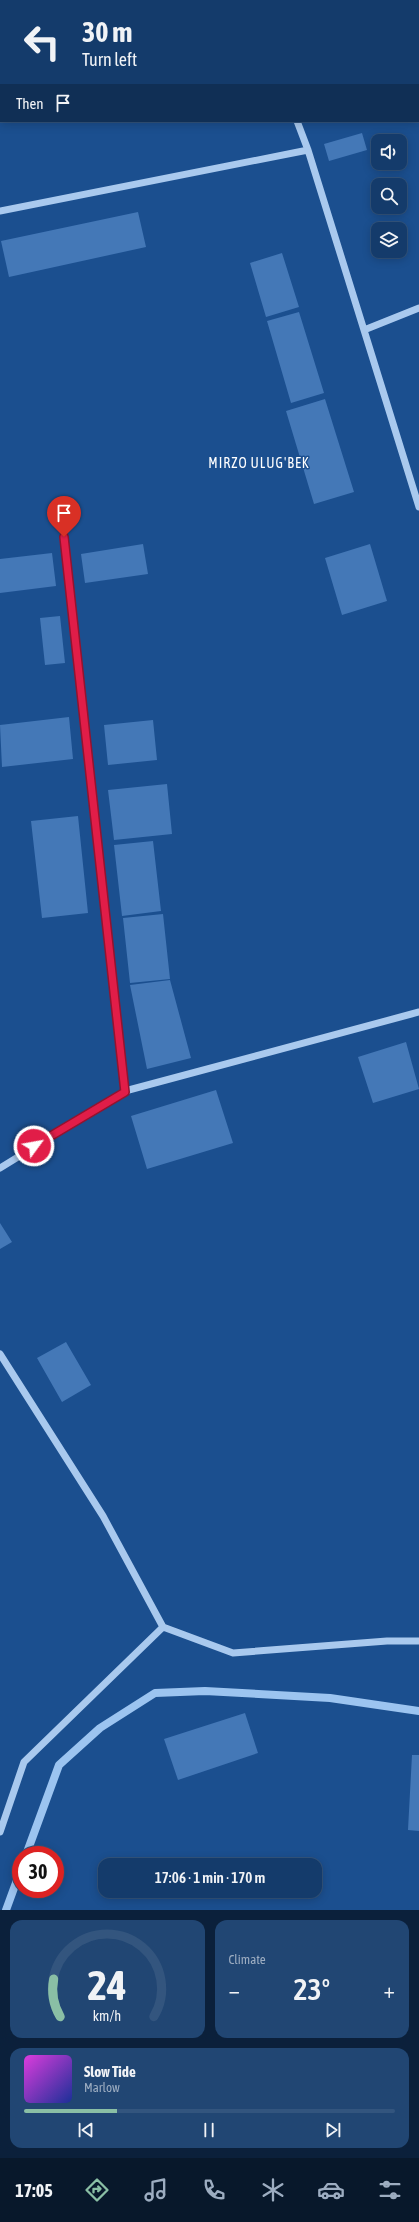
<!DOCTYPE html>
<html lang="en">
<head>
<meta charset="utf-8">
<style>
  body { margin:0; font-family:"Asap Condensed",sans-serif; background:#214673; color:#f1f3f6; height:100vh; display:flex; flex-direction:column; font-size:15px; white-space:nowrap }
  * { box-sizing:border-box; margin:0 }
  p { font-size:13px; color:#9dadc1 }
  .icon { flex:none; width:22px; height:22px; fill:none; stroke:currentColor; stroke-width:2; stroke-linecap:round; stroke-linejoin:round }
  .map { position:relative; height:1910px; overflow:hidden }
  .details { display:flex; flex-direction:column; gap:10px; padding:10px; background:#0b203b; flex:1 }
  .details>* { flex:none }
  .guide { position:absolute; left:0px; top:0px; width:419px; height:122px; box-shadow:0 2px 10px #0003,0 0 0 1px #33557e; background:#143b6b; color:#f1f3f6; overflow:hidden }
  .buttons { position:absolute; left:371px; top:134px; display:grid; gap:8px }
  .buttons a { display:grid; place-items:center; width:36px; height:36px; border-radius:8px; background:#143b6b; box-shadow:0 2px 10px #0003,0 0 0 1px #33557e; font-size:20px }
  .speed { position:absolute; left:12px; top:1846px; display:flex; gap:8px; font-size:20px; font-weight:700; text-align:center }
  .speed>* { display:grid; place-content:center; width:52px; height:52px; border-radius:50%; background:#143b6b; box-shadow:0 2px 10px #0003,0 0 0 1px #33557e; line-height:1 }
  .speed .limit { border:6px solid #d22; background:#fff; color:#111 }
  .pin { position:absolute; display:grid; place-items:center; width:34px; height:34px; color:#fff; margin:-41px -17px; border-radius:50% 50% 50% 0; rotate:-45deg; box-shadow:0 0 4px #0007 }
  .pin .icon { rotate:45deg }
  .me { position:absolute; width:44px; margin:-22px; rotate:58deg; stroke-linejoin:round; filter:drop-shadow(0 0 3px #0008) }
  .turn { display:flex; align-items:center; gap:14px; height:84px; padding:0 16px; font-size:18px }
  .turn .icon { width:52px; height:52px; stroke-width:2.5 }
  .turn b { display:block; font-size:28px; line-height:34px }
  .then { display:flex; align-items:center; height:38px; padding:0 16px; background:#0003; gap:8px; font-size:15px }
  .big { font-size:30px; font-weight:600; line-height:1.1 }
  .details .tile { flex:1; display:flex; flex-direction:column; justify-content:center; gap:6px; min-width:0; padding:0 14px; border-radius:12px; background:#214673 }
  .details .dial { align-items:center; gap:0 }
  .dial svg { height:104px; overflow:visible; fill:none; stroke:#33557e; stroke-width:7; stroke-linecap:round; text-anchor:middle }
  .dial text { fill:#f1f3f6; stroke:none }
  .song { display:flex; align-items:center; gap:12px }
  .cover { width:48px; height:48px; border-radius:6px; background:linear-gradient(135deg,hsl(300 70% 55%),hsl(230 70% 35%)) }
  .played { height:4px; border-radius:2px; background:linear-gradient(90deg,#8abfa5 25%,#33557e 25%) }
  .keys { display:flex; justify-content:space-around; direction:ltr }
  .heat { display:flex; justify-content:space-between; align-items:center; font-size:22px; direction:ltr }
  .details .tiles { flex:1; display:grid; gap:10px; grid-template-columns:1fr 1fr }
  .tile:last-child { grid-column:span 2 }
  .trip { position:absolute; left:98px; top:1858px; width:224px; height:40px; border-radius:12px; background:#143b6b; box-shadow:0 2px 10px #0003,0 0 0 1px #33557e; font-weight:600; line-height:40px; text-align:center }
  .tabs { display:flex; height:64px; justify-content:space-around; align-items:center; background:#08182b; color:#9dadc1 }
  .tabs .icon { width:28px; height:28px }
  .tabs .selected { color:#8abfa5 }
  .tabs b { font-size:18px; color:#f1f3f6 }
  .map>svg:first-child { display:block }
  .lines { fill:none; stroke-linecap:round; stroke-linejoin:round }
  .stream { stroke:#9cc4f0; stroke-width:8 }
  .building { fill:#4478b7 }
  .minor { stroke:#a9c9ee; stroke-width:7 }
  .route-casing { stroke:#92132f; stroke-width:10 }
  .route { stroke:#e11d48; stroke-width:7 }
  .labels { text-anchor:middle; stroke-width:3; stroke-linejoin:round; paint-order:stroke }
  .quarter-label { font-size:14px; letter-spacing:1px; fill:#fff; stroke:#1b4f8f }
</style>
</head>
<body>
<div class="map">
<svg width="419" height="1910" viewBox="0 0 419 1910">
  <rect width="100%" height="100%" fill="#1b4f8f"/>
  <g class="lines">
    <path class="stream" d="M 26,1855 L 59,1765 L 100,1728 L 155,1693 L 205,1691 L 330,1698 L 419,1711
      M 6,1910 L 21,1869"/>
  </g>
  <path class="building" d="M 362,133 L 367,150 L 329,161 L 324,144 Z
    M 138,212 L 146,247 L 9,277 L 1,241 Z
    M 282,253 L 299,307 L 266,317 L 250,263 Z
    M 299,312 L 324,393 L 291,403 L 267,321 Z
    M 325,399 L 354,492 L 314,504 L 286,411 Z
    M 143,544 L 148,574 L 85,583 L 81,554 Z
    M 370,544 L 387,601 L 342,615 L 325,558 Z
    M 52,553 L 56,586 L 0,593 L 0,559 Z
    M 60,616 L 65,663 L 45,665 L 40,618 Z
    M 69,717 L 73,759 L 2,767 L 0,725 Z
    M 153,720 L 157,760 L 108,765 L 104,725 Z
    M 167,784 L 172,834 L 114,840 L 108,790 Z
    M 78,816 L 88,913 L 42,918 L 31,821 Z
    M 153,841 L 161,911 L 122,916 L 114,845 Z
    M 163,914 L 170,979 L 130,983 L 123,918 Z
    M 170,980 L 191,1058 L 147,1069 L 130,985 Z
    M 406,1042 L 419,1089 L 373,1103 L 358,1057 Z
    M 216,1090 L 233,1143 L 147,1169 L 131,1116 Z
    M 0,1223 L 12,1242 L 0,1249 Z
    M 66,1342 L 91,1385 L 62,1402 L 37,1358 Z
    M 245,1713 L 258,1753 L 178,1780 L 164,1739 Z
    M 412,1755 L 419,1755 L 419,1831 L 408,1830 Z"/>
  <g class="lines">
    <path class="minor" d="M 250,0 L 251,1
      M 297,121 L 308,150 L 419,507
      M 0,211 L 308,150
      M 364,330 L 419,308
      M 64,537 L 125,1091 L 419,1012
      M 0,1168 L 125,1091
      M 0,1354 L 103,1516 L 163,1627 L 24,1762 L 0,1832
      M 163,1627 L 233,1653 L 387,1641 L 419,1641"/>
  </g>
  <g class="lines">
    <defs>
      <path id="route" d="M 34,1146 L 125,1092 L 64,537"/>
    </defs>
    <use href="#route" class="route-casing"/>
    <use href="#route" class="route"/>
  </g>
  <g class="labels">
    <g class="quarter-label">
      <text x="259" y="468">MIRZO ULUG'BEK</text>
    </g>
  </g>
</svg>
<div class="buttons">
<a><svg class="icon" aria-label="sound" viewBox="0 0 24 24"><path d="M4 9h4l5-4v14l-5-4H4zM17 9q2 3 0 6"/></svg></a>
<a><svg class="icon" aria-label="search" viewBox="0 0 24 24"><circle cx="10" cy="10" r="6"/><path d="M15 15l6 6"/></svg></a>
<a><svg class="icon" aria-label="layers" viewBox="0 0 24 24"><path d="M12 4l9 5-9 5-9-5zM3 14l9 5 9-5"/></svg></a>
</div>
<div class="speed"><div class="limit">30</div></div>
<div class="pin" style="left:64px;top:537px;background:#d93025"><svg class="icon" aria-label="arrive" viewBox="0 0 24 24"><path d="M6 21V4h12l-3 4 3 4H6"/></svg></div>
<svg class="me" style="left:34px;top:1146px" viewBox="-20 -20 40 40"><circle r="17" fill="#e11d48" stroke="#fff" stroke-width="3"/><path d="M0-11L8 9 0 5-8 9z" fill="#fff"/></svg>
<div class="trip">17:06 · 1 min · 170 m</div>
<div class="guide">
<div class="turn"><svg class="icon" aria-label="left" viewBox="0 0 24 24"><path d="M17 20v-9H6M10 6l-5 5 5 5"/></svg><div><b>30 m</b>Turn left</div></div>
<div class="then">Then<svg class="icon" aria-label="arrive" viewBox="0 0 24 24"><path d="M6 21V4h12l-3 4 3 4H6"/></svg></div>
</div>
</div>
<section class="details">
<div class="tiles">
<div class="tile dial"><svg viewBox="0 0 100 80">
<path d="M14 69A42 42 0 1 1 86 69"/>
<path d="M14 69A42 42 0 0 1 9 40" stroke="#8abfa5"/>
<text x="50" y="56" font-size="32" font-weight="700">24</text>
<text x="50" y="72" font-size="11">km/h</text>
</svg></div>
<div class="tile"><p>Climate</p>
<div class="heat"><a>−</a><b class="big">23°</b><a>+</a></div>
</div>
<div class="tile">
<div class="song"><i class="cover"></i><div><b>Slow Tide</b><p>Marlow</p></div></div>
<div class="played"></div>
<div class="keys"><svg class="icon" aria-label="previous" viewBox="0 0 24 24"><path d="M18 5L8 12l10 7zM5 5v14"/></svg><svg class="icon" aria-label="pause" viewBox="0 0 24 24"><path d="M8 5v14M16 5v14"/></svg><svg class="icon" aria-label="next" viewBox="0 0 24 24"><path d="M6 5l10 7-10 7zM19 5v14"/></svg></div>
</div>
</div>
</section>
<nav class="tabs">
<b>17:05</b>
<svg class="icon selected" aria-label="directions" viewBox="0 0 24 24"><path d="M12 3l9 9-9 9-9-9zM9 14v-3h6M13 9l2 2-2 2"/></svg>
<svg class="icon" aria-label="music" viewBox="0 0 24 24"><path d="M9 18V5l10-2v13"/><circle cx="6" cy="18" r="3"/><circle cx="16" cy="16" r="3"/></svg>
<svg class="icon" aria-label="phone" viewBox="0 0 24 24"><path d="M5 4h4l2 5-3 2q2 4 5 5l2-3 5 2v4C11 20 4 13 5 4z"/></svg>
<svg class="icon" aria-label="climate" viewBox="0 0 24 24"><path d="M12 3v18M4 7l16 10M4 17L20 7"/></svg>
<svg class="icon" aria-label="car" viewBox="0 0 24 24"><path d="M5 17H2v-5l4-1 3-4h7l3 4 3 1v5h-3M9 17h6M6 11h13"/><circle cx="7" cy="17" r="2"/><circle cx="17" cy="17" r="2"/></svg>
<svg class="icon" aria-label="filters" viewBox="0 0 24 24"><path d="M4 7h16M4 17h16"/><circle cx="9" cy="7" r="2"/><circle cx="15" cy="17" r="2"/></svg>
</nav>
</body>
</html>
